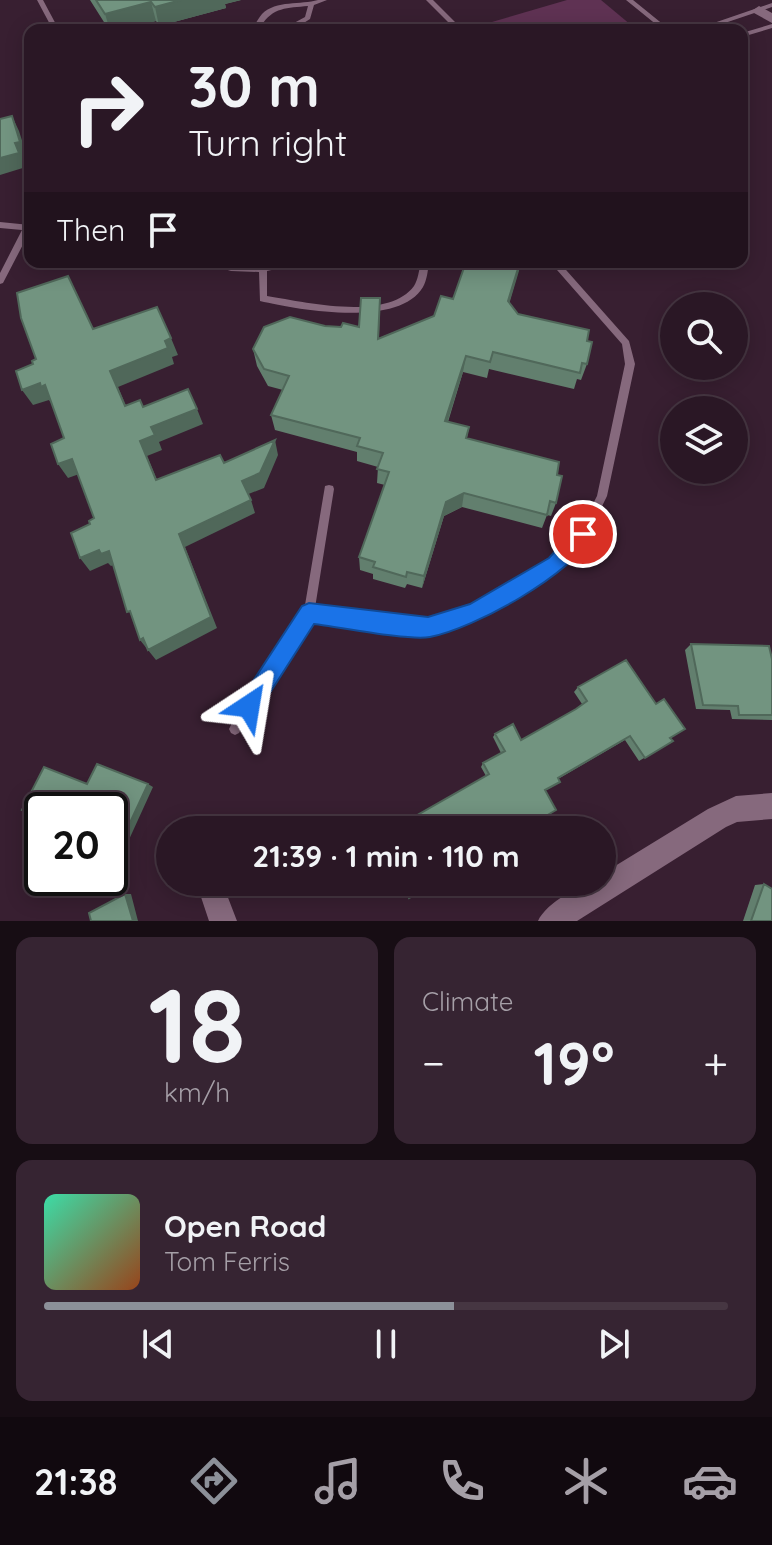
<!DOCTYPE html>
<html lang="en">
<head>
<meta charset="utf-8">
<style>
  body { margin:0; font-family:Quicksand,sans-serif; background:#362432; color:#f1f3f6; height:100vh; display:flex; flex-direction:column; font-size:30px; white-space:nowrap }
  * { box-sizing:border-box; margin:0 }
  p { font-size:26px; color:#a59fa7 }
  .icon { flex:none; width:44px; height:44px; fill:none; stroke:currentColor; stroke-width:2; stroke-linecap:round; stroke-linejoin:round }
  .map { position:relative; height:921px; overflow:hidden }
  .drawer { display:flex; flex-direction:column; gap:16px; padding:16px; background:#170d14; flex:1 }
  .drawer>* { flex:none }
  .top-card { position:absolute; left:24px; top:24px; width:724px; height:244px; border-radius:16px; box-shadow:0 4px 20px #0003,0 0 0 2px #463642; background:#2a1725; color:#f1f3f6; overflow:hidden }
  .fabs { position:absolute; left:660px; top:292px; display:grid; gap:16px }
  .fabs a { display:grid; place-items:center; width:88px; height:88px; border-radius:50%; background:#2a1725; box-shadow:0 4px 20px #0003,0 0 0 2px #463642; font-size:40px }
  .speed { position:absolute; left:24px; top:792px; display:flex; gap:16px; font-size:40px; font-weight:700; text-align:center }
  .speed>* { display:grid; place-content:center; width:104px; height:104px; border-radius:50%; background:#2a1725; box-shadow:0 4px 20px #0003,0 0 0 2px #463642; line-height:1 }
  .speed .limit { border:4px solid #111; border-radius:12px; background:#fff; color:#111 }
  .pin { position:absolute; display:grid; place-items:center; width:68px; height:68px; color:#fff; margin:-34px; border:4px solid #fff; border-radius:50%; box-shadow:0 2px 8px #0007 }
  .me { position:absolute; width:88px; margin:-44px; rotate:33deg; stroke-linejoin:round; filter:drop-shadow(0 0 6px #0008) }
  .turn { display:flex; align-items:center; gap:28px; height:168px; padding:0 32px; font-size:36px }
  .turn .icon { width:104px; height:104px; stroke-width:2.5 }
  .turn b { display:block; font-size:56px; line-height:68px }
  .then { display:flex; align-items:center; height:76px; padding:0 32px; background:#0003; gap:16px; font-size:30px }
  .big { font-size:60px; font-weight:700; line-height:1.1 }
  .drawer .tile { flex:1; display:flex; flex-direction:column; justify-content:center; gap:12px; min-width:0; padding:0 28px; border-radius:16px; background:#362432 }
  .drawer .dial { align-items:center; gap:0 }
  .dial b { font-size:104px; line-height:1 }
  .song { display:flex; align-items:center; gap:24px }
  .cover { width:96px; height:96px; border-radius:12px; background:linear-gradient(135deg,hsl(160 70% 55%),hsl(20 70% 35%)) }
  .played { height:8px; border-radius:4px; background:linear-gradient(90deg,#8c9099 60%,#463642 60%) }
  .keys { display:flex; justify-content:space-around; direction:ltr }
  .heat { display:flex; justify-content:space-between; align-items:center; font-size:44px; direction:ltr }
  .drawer .tiles { flex:1; display:grid; gap:16px; grid-template-columns:1fr 1fr }
  .tile:last-child { grid-column:span 2 }
  .trip { position:absolute; left:156px; top:816px; width:460px; height:80px; border-radius:40px; background:#2a1725; box-shadow:0 4px 20px #0003,0 0 0 2px #463642; font-weight:700; line-height:80px; text-align:center }
  .dock { display:flex; height:128px; justify-content:space-around; align-items:center; background:#11090f; color:#a59fa7 }
  .dock .icon { width:56px; height:56px }
  .dock .selected { color:#8c9099 }
  .dock b { font-size:36px; color:#f1f3f6 }
  .map>svg:first-child { display:block }
  .green { fill:#5f3253 }
  .lines { fill:none; stroke-linecap:round; stroke-linejoin:round }
  .lane { fill:#86697d; fill-rule:evenodd }
  .street { fill:#86697d; fill-rule:evenodd }
  .wall { fill:#627f6e }
  .shaded-wall { fill:#50685a }
  .building { fill:#729480; stroke:#50685a; stroke-width:2 }
  .route { fill:#1a73e8; stroke:#114b97; stroke-width:2 }
</style>
</head>
<body>
<div class="map">
<svg width="772" height="921" viewBox="0 0 772 921">
  <rect width="100%" height="100%" fill="#381f31"/>
  <path class="green" d="M 567,0 L 601,0 L 637,30 L 490,30 L 485,24 Z"/>
  <g class="lines">
    <path class="lane" d="M 37,0 L 43,0 L 59,30 L 53,30 Z
      M 318,0 L 327,0 L 314,5 L 310,19 L 299,26 L 302,30 L 296,30 L 293,27 L 251,30 C 255,25 258,19 262,14 C 276,0 301,5 318,0 ZM 308,6 L 305,17 L 294,23 L 261,26 C 273,7 287,8 308,6 Z
      M 426,0 L 433,0 L 463,30 L 456,30 Z
      M 626,0 L 633,0 L 670,30 L 663,30 Z
      M 772,3 L 772,7 L 710,28 L 709,30 L 703,30 L 705,26 Z
      M 772,24 L 772,28 L 742,37 L 742,33 Z
      M 0,222 L 30,225 L 30,231 L 3,283 L 0,284 L 0,273 L 22,230 L 0,228 Z
      M 207,262 L 252,266 L 283,262 L 298,262 L 294,265 L 267,271 L 267,296 C 305,302 387,322 414,286 C 418,280 419,270 421,262 L 429,262 C 428,270 427,280 423,287 C 399,328 299,310 260,301 L 259,272 L 231,271 L 208,264 Z
      M 550,262 L 559,262 L 629,341 L 635,364 L 607,496 L 587,537 L 560,568 L 479,616 L 428,632 L 312,619 L 239,733 L 235,735 L 231,733 L 229,729 L 231,725 L 304,611 L 325,486 L 329,485 L 333,486 L 334,489 L 315,608 L 428,622 L 472,608 L 552,560 L 579,531 L 597,496 L 625,364 L 622,344 Z"/>
    <path class="street" d="M 759,6 L 772,13 L 772,23 L 754,13 L 753,10 Z
      M 772,793 L 772,819 L 737,822 L 726,827 L 577,921 L 538,921 C 546,903 582,882 602,882 L 602,874 L 708,809 L 736,796 Z
      M 196,882 L 222,882 L 237,921 L 209,921 Z"/>
  </g>
  <path class="wall" d="M 90,0 L 241,0 L 225,4 L 226,8 L 159,26 L 156,21 L 122,30 L 109,30 Z
    M 466,262 L 521,262 L 509,303 L 518,314 L 587,341 L 587,364 L 581,380 L 577,379 L 574,389 L 489,369 L 487,378 L 463,372 L 448,422 L 469,427 L 467,438 L 557,475 L 556,503 L 551,516 L 547,515 L 542,528 L 462,507 L 444,516 L 422,588 L 407,584 L 405,588 L 373,579 L 373,574 L 360,570 L 359,557 L 385,485 L 377,483 L 378,467 L 357,461 L 357,452 L 275,430 L 271,415 L 283,390 L 268,386 L 257,366 L 253,349 L 325,326 L 359,327 L 380,298 L 379,338 L 434,316 L 453,299 Z
    M 691,644 L 772,659 L 772,720 L 732,719 L 730,710 L 696,709 L 685,650 Z
    M 578,687 L 670,738 L 673,741 L 639,761 L 625,740 L 558,779 L 560,782 L 545,791 L 522,830 L 504,830 L 486,776 L 481,767 L 483,763 L 501,753 L 493,737 L 495,734 L 521,740 L 576,709 L 582,704 L 574,692 Z
    M 764,884 L 772,921 L 743,921 L 755,885 Z"/>
  <path class="shaded-wall" d="M 181,0 L 241,0 L 225,4 L 226,8 L 159,26 L 155,7 Z
    M 151,2 L 156,21 L 122,30 L 110,30 L 105,14 Z
    M 12,116 L 19,131 L 27,156 L 22,158 L 26,167 L 0,175 L 0,158 Z
    M 520,262 L 519,271 L 505,318 L 508,301 Z
    M 171,338 L 178,355 L 172,357 L 174,364 L 118,387 L 133,422 L 110,371 Z
    M 466,356 L 463,372 L 443,436 L 445,421 Z
    M 40,383 L 45,385 L 51,403 L 49,400 L 33,405 L 22,390 Z
    M 197,409 L 203,424 L 159,442 L 162,450 L 147,456 L 163,494 L 156,480 L 140,441 L 151,427 Z
    M 275,440 L 278,455 L 264,488 L 246,495 L 242,481 Z
    M 72,459 L 82,473 L 68,478 L 58,464 Z
    M 464,493 L 462,507 L 444,516 L 422,588 L 424,576 L 446,502 Z
    M 251,500 L 255,513 L 185,547 L 217,628 L 156,660 L 140,640 L 179,534 Z
    M 99,550 L 109,551 L 118,563 L 111,566 L 108,563 L 90,571 L 80,558 Z
    M 148,784 L 153,787 L 127,844 L 121,842 Z
    M 79,878 L 86,878 L 83,884 L 76,883 Z
    M 125,894 L 131,894 L 138,921 L 133,921 Z"/>
  <path class="building" d="M 96,0 L 181,0 L 155,7 L 151,2 L 105,14 Z
    M 12,116 L 20,142 L 15,143 L 19,153 L 0,158 L 0,119 Z
    M 466,262 L 520,262 L 508,301 L 518,314 L 589,330 L 587,341 L 592,342 L 587,364 L 582,363 L 580,373 L 493,352 L 490,362 L 466,356 L 445,421 L 469,427 L 466,438 L 559,462 L 557,475 L 562,476 L 556,503 L 550,501 L 547,515 L 464,493 L 446,502 L 424,576 L 407,572 L 406,577 L 373,567 L 375,562 L 359,557 L 389,472 L 377,469 L 383,453 L 357,446 L 360,438 L 271,415 L 289,376 L 264,369 L 253,349 L 264,327 L 290,317 L 325,326 L 341,327 L 343,323 L 359,327 L 361,298 L 380,298 L 378,339 L 434,316 L 441,296 L 453,299 Z
    M 68,276 L 93,329 L 157,307 L 171,338 L 165,341 L 168,348 L 110,371 L 125,406 L 140,400 L 143,407 L 188,389 L 197,409 L 151,427 L 155,435 L 140,441 L 156,480 L 220,455 L 224,463 L 275,440 L 260,473 L 242,481 L 251,500 L 179,534 L 211,617 L 148,650 L 143,638 L 140,640 L 130,611 L 127,612 L 109,551 L 101,554 L 99,550 L 80,558 L 71,533 L 90,524 L 89,521 L 94,518 L 72,459 L 58,464 L 51,444 L 64,438 L 45,385 L 41,387 L 40,383 L 22,390 L 16,371 L 33,364 L 32,361 L 36,359 L 21,318 L 17,293 Z
    M 691,644 L 769,646 L 772,659 L 772,715 L 739,715 L 738,706 L 703,705 Z
    M 626,660 L 656,704 L 664,699 L 685,729 L 670,738 L 673,741 L 645,758 L 630,736 L 558,778 L 560,782 L 545,790 L 556,810 L 522,830 L 508,830 L 506,827 L 501,830 L 394,830 L 393,829 L 489,774 L 483,763 L 505,751 L 495,734 L 513,724 L 521,740 L 576,709 L 587,701 L 578,687 Z
    M 97,764 L 148,784 L 121,842 L 110,838 L 110,810 L 42,810 L 42,818 L 22,810 L 44,767 L 87,784 Z
    M 42,819 L 42,869 L 27,863 L 35,846 L 29,844 Z
    M 64,878 L 79,878 L 76,883 Z
    M 402,882 L 436,882 L 409,898 Z
    M 764,884 L 772,889 L 772,921 L 751,921 Z
    M 125,894 L 133,921 L 91,921 L 89,913 Z"/>
  <path class="route" d="M 583,525 L 590,528 L 593,534 C 574,574 473,629 430,637 C 409,641 339,627 314,624 L 257,713 L 249,717 L 242,713 L 239,706 L 242,698 L 302,606 L 309,603 L 428,617 L 470,604 L 549,558 L 576,528 Z"/>
</svg>
<div class="fabs">
<a><svg class="icon" aria-label="search" viewBox="0 0 24 24"><circle cx="10" cy="10" r="6"/><path d="M15 15l6 6"/></svg></a>
<a><svg class="icon" aria-label="layers" viewBox="0 0 24 24"><path d="M12 4l9 5-9 5-9-5zM3 14l9 5 9-5"/></svg></a>
</div>
<div class="speed"><div class="limit">20</div></div>
<div class="pin" style="left:583px;top:534px;background:#d93025"><svg class="icon" aria-label="arrive" viewBox="0 0 24 24"><path d="M6 21V4h12l-3 4 3 4H6"/></svg></div>
<svg class="me" style="left:249px;top:706px" viewBox="-20 -20 40 40"><path d="M0-17L14 15 0 8-14 15z" fill="#1a73e8" stroke="#fff" stroke-width="4"/></svg>
<div class="trip">21:39 · 1 min · 110 m</div>
<div class="top-card">
<div class="turn"><svg class="icon" aria-label="right" viewBox="0 0 24 24"><path d="M7 20v-9h11M14 6l5 5-5 5"/></svg><div><b>30 m</b>Turn right</div></div>
<div class="then">Then<svg class="icon" aria-label="arrive" viewBox="0 0 24 24"><path d="M6 21V4h12l-3 4 3 4H6"/></svg></div>
</div>
</div>
<section class="drawer">
<div class="tiles">
<div class="tile dial"><b>18</b><p>km/h</p></div>
<div class="tile"><p>Climate</p>
<div class="heat"><a>−</a><b class="big">19°</b><a>+</a></div>
</div>
<div class="tile">
<div class="song"><i class="cover"></i><div><b>Open Road</b><p>Tom Ferris</p></div></div>
<div class="played"></div>
<div class="keys"><svg class="icon" aria-label="previous" viewBox="0 0 24 24"><path d="M18 5L8 12l10 7zM5 5v14"/></svg><svg class="icon" aria-label="pause" viewBox="0 0 24 24"><path d="M8 5v14M16 5v14"/></svg><svg class="icon" aria-label="next" viewBox="0 0 24 24"><path d="M6 5l10 7-10 7zM19 5v14"/></svg></div>
</div>
</div>
</section>
<nav class="dock">
<b>21:38</b>
<svg class="icon selected" aria-label="directions" viewBox="0 0 24 24"><path d="M12 3l9 9-9 9-9-9zM9 14v-3h6M13 9l2 2-2 2"/></svg>
<svg class="icon" aria-label="music" viewBox="0 0 24 24"><path d="M9 18V5l10-2v13"/><circle cx="6" cy="18" r="3"/><circle cx="16" cy="16" r="3"/></svg>
<svg class="icon" aria-label="phone" viewBox="0 0 24 24"><path d="M5 4h4l2 5-3 2q2 4 5 5l2-3 5 2v4C11 20 4 13 5 4z"/></svg>
<svg class="icon" aria-label="climate" viewBox="0 0 24 24"><path d="M12 3v18M4 7l16 10M4 17L20 7"/></svg>
<svg class="icon" aria-label="car" viewBox="0 0 24 24"><path d="M5 17H2v-5l4-1 3-4h7l3 4 3 1v5h-3M9 17h6M6 11h13"/><circle cx="7" cy="17" r="2"/><circle cx="17" cy="17" r="2"/></svg>
</nav>
</body>
</html>
